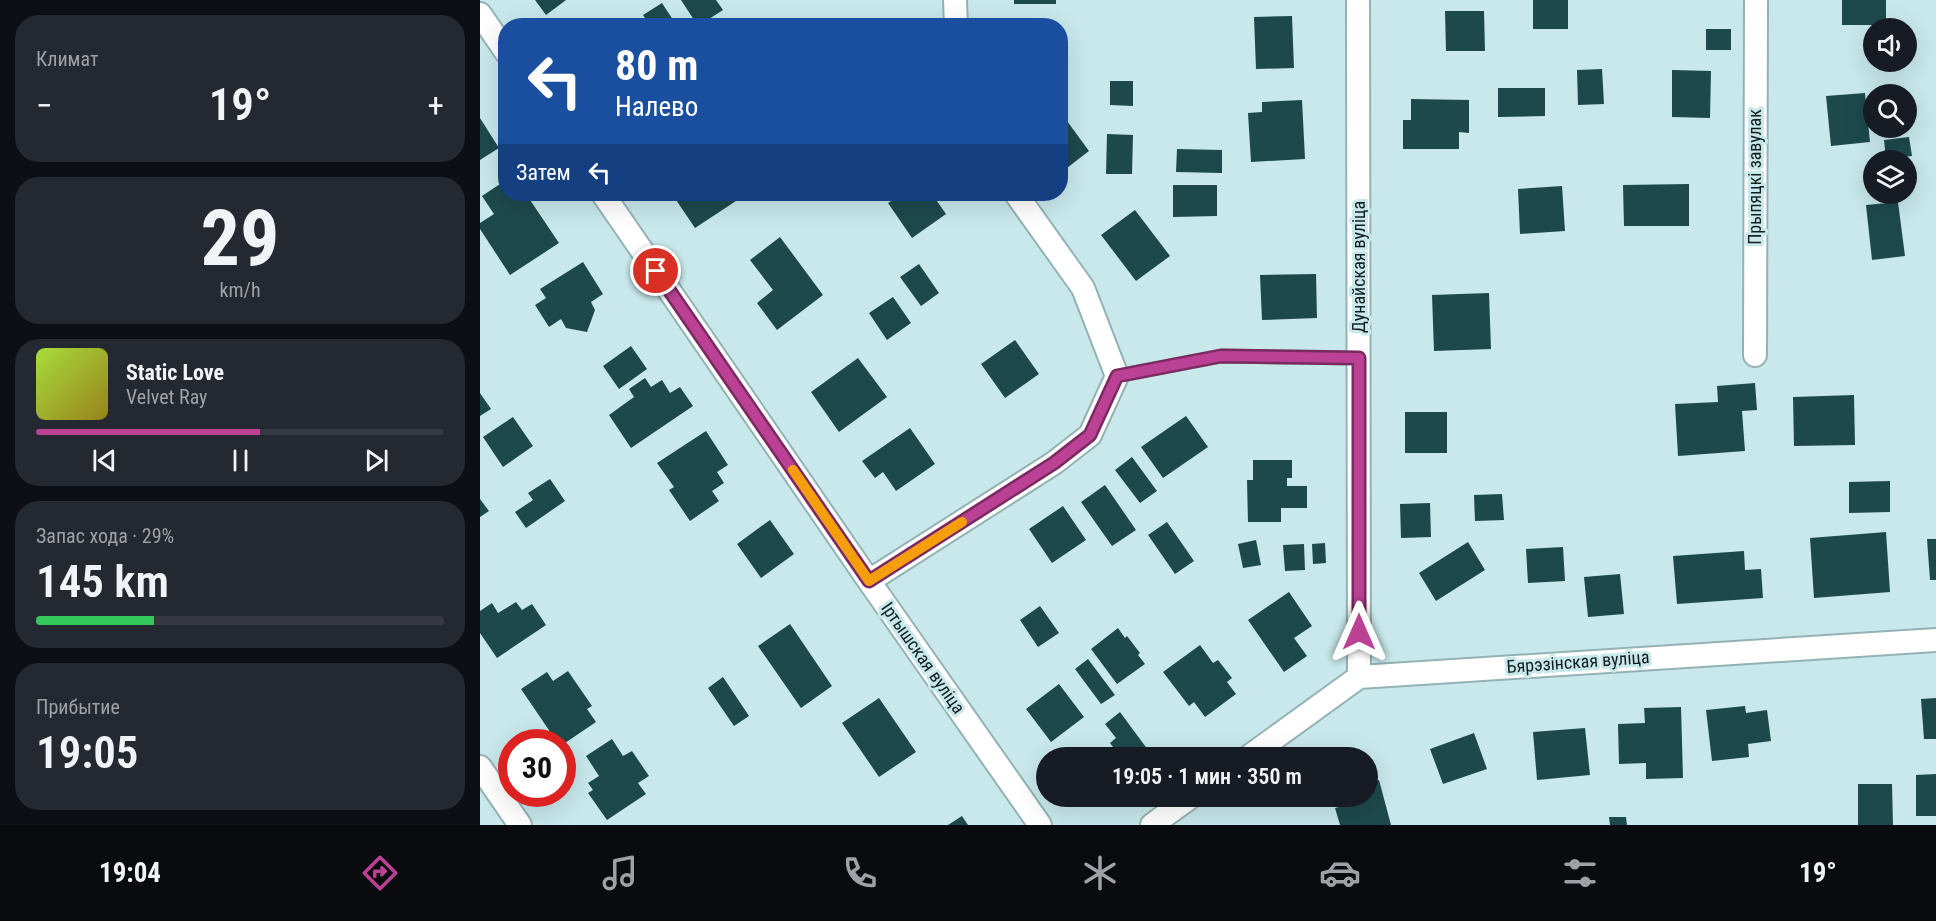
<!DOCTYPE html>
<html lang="ru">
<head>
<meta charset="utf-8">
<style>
  body { margin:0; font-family:"Roboto Condensed",sans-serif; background:#242831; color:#f1f3f6; height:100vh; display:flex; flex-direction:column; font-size:22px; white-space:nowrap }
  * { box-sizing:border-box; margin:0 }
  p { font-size:20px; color:#9ea1a6 }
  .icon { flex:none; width:33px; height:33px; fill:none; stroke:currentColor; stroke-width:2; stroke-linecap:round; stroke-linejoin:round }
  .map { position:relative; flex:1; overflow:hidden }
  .panel { display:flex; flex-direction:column; gap:15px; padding:15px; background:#0d0f14; width:480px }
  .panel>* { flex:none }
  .hud { position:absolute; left:18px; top:18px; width:570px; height:183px; border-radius:24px; box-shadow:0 6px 24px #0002; background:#1a4fa0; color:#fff; overflow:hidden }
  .tools { position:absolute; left:1383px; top:18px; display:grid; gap:12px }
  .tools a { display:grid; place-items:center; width:54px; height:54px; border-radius:50%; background:#171b24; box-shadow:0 6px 24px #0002; font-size:30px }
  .speed { position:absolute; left:18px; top:729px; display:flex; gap:12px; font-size:30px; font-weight:700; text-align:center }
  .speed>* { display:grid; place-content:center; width:78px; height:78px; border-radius:50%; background:#171b24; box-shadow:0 6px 24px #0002; line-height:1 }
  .speed .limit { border:9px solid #d22; background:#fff; color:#111 }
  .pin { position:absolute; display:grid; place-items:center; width:51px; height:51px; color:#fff; margin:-26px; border:3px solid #fff; border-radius:50%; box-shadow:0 2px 6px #0007 }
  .me { position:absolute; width:66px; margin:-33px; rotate:0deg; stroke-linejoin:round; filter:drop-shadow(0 0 4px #0008) }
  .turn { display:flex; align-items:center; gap:21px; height:126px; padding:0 18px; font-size:27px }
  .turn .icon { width:78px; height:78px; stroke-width:2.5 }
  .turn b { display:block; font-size:42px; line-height:51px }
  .then { display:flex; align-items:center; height:57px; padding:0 18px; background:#0003; gap:12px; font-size:22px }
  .big { font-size:45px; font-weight:600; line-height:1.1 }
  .panel .widget { flex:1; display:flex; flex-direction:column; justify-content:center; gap:9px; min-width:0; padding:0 21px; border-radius:24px; background:#242831 }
  .panel .dial { align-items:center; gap:0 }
  .dial b { font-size:78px; line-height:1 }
  .song { display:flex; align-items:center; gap:18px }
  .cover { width:72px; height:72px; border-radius:9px; background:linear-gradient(135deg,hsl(80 70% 55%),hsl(50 70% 35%)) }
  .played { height:6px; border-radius:3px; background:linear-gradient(90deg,#bb4194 55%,#363941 55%) }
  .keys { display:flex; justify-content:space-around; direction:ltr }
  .heat { display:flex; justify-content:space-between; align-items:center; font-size:33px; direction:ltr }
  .charge { height:9px; border-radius:4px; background:linear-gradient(90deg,#34c759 29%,#363941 0) }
  .trip { position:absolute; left:556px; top:747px; width:342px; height:60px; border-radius:30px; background:#171b24; box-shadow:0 6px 24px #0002; font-weight:600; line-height:60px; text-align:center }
  .tab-bar { display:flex; height:96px; justify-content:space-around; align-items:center; background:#090b0e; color:#9ea1a6 }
  .tab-bar .icon { width:42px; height:42px }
  .tab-bar .on { color:#bb4194 }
  .tab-bar b { font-size:27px; color:#f1f3f6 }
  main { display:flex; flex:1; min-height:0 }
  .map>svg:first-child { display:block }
  .building { fill:#1d494d }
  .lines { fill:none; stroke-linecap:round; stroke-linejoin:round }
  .lane-casing { stroke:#94b2b4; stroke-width:15 }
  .street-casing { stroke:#94b2b4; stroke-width:26 }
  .lane { stroke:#fff; stroke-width:12 }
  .street { stroke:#fff; stroke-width:22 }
  .route-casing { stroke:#7a2a60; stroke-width:15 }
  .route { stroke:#bb4194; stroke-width:10 }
  .slow { stroke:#f59e0b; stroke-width:10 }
  .labels { text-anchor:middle; stroke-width:6; stroke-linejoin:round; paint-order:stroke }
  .street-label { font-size:18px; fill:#121d1e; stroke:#c8e8eb }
</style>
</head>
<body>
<main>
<section class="panel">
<div class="widget"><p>Климат</p>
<div class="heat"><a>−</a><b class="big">19°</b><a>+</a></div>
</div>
<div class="widget dial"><b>29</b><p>km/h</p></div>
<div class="widget">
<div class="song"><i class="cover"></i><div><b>Static Love</b><p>Velvet Ray</p></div></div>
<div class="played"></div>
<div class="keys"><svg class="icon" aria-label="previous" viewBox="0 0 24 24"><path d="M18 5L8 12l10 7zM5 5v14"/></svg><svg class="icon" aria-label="pause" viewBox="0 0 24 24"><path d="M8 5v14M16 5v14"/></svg><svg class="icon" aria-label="next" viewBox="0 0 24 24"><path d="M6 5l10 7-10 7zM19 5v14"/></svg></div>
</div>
<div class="widget"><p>Запас хода · 29%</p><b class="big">145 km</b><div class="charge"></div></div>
<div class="widget"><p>Прибытие</p><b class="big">19:05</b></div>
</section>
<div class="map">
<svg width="1456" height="825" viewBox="0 0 1456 825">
  <rect width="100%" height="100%" fill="#c8e8eb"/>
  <path class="building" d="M 55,0 L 86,0 L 66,15 Z
    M 201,0 L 236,0 L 243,10 L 218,26 Z
    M 534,0 L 576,0 L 576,4 L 534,4 Z
    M 1053,0 L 1088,0 L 1088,29 L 1053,29 Z
    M 1362,0 L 1406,0 L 1406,25 L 1362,25 Z
    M 182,3 L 197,26 L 170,26 L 163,15 Z
    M 965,11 L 1004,11 L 1005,51 L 966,51 Z
    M 812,16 L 814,68 L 776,69 L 774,17 Z
    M 1226,29 L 1251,29 L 1251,50 L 1226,50 Z
    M 1122,69 L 1124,104 L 1098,105 L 1097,70 Z
    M 1192,70 L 1231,71 L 1230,118 L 1192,117 Z
    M 630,81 L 653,81 L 653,106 L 630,105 Z
    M 1018,88 L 1065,88 L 1065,116 L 1018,117 Z
    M 1385,93 L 1390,142 L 1351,146 L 1346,96 Z
    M 931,99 L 989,100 L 989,133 L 979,132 L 979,149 L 923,149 L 923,120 L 931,120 Z
    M 822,100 L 825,159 L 771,162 L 768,113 L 782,112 L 782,102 Z
    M 0,118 L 19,148 L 0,160 Z
    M 587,121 L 609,151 L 583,171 L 580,167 L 580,126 Z
    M 627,134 L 653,135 L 652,174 L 626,174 Z
    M 1429,137 L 1432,156 L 1406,159 L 1404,140 Z
    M 697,149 L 742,150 L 742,173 L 696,172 Z
    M 26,180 L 26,194 L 46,194 L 79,243 L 30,275 L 0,229 L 0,223 L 14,214 L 2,196 Z
    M 1209,184 L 1209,226 L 1144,226 L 1143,185 Z
    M 693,185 L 737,185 L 737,216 L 693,217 Z
    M 1082,186 L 1085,231 L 1040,234 L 1038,189 Z
    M 192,194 L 256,194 L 259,199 L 215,228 Z
    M 423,194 L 452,194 L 466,214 L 432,238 L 408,203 Z
    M 1418,202 L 1425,256 L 1392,260 L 1386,205 Z
    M 655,210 L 690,256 L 656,281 L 621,235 Z
    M 300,237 L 343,295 L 297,330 L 277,303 L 293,290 L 270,260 Z
    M 103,262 L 123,294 L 111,302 L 115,310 L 107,332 L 86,328 L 81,319 L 69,327 L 55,305 L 66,298 L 60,289 Z
    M 439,264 L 459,293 L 441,306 L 420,277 Z
    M 836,274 L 837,318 L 782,320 L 780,275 Z
    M 1009,293 L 1011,349 L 954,351 L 952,295 Z
    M 413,297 L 431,323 L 407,340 L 389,313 Z
    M 535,340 L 559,374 L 525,398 L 501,364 Z
    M 151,346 L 167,369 L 139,389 L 123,366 Z
    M 378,358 L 407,397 L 359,432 L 331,392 Z
    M 165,378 L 171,387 L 182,380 L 190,393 L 200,387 L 213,406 L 151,448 L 129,415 L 154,397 L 149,389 Z
    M 1275,383 L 1277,410 L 1262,411 L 1265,451 L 1198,456 L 1195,404 L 1238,402 L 1237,386 Z
    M 0,393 L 11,409 L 0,416 Z
    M 1374,395 L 1375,445 L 1314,446 L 1313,397 Z
    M 925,412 L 967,412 L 967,453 L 925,453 Z
    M 706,416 L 728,447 L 683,478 L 661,447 Z
    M 33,417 L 53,446 L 23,467 L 3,437 Z
    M 430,428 L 455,464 L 416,491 L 403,472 L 395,478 L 382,461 Z
    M 226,431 L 248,465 L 237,472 L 244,483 L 232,491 L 239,501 L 210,521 L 189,490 L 194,487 L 177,463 Z
    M 652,457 L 677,491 L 660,503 L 635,470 Z
    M 773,460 L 812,460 L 812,478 L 807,478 L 807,486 L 827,486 L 827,508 L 801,508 L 801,522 L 768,522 L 767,480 L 773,480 Z
    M 70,479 L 85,501 L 46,528 L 35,512 L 53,500 L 48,493 Z
    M 1410,481 L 1410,512 L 1369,513 L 1369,482 Z
    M 625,485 L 656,530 L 632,546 L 601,502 Z
    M 1022,494 L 1024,520 L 995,521 L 994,495 Z
    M 0,499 L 9,511 L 0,517 Z
    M 950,503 L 951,537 L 921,538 L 920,504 Z
    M 583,506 L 606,540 L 572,563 L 549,529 Z
    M 290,520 L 314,554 L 281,578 L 257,544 Z
    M 687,522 L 714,561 L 695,574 L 668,535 Z
    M 1406,532 L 1410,592 L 1334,598 L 1330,538 Z
    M 1447,539 L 1456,539 L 1456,580 L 1450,580 Z
    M 776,540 L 781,565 L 763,568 L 758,544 Z
    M 988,542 L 1005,570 L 956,601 L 939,573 Z
    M 845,543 L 846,563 L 833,564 L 832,544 Z
    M 824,544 L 825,570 L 805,571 L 803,545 Z
    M 1083,547 L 1085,581 L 1048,583 L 1046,549 Z
    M 1264,551 L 1265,570 L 1281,569 L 1283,598 L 1197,604 L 1193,556 Z
    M 1140,574 L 1144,614 L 1108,617 L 1104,577 Z
    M 809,592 L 832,626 L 814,638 L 827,656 L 804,672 L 768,620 Z
    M 36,602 L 42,610 L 52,604 L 66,625 L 17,658 L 0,633 L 0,611 L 12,603 L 18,613 Z
    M 560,606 L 579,633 L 558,647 L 540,620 Z
    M 310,624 L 352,686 L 321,708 L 278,646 Z
    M 638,628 L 645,638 L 647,636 L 660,653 L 658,655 L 665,664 L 637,684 L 611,649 Z
    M 720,645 L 733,663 L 738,660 L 752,678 L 747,682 L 756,694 L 725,717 L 714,702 L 709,706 L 683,672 Z
    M 608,659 L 635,695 L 621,704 L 595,669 Z
    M 88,671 L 112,706 L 107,709 L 116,722 L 82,745 L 82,742 L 77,742 L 41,689 L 67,672 L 73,681 Z
    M 243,677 L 269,716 L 254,726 L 228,688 Z
    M 579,684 L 604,717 L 571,742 L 546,709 Z
    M 399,698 L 436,752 L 399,777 L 362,723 Z
    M 1456,698 L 1456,739 L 1444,739 L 1441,699 Z
    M 1265,706 L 1266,713 L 1287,710 L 1291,741 L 1268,744 L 1269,757 L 1232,761 L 1226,710 Z
    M 1201,707 L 1203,778 L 1166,779 L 1166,763 L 1139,764 L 1138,724 L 1165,723 L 1164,708 Z
    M 640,712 L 651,727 L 674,758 L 641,758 L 630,743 L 636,738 L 625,724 Z
    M 1105,728 L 1110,775 L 1057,780 L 1053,732 Z
    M 994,733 L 1007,769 L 963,784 L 950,749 Z
    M 132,739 L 143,756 L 152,751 L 169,776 L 158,783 L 166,794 L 127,820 L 108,793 L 113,790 L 108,783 L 119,776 L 106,756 Z
    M 1456,774 L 1456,816 L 1436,816 L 1436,775 Z
    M 899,780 L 911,825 L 860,825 L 855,808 L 881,801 L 880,796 L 888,796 L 888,783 Z
    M 1378,784 L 1412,784 L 1413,825 L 1378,825 Z
    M 482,816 L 488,825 L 468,825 Z
    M 1129,817 L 1146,817 L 1147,825 L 1130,825 Z"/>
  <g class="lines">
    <defs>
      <path id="lane" d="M 637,376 L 741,356 L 879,358"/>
      <path id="street" d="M 475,0 L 476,26
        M 878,0 L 879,677
        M 0,14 L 26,52
        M 123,194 L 389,581 L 560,825
        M 1275,355 L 1276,0
        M 389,581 L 574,463 L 610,435 L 637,376 L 603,288 L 536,194
        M 767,758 L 879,677 L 1456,640
        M 0,767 L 40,825
        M 672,825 L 712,796"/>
    </defs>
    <use href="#lane" class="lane-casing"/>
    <use href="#street" class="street-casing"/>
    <use href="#lane" class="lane"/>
    <use href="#street" class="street"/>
  </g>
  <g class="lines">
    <defs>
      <path id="route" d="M 176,271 L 389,581 L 574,463 L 610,435 L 637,376 L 741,356 L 879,358 L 879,632"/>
    </defs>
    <use href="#route" class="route-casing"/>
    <use href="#route" class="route"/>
    <path class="slow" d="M 313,470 L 389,581 L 482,522"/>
  </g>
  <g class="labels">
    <g class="street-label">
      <text transform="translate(1275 177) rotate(-90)" y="6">Прыпяцкі завулак</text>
      <text transform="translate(879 267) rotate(-90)" y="6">Дунайская вуліца</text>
      <text transform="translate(443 658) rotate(55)" y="6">Іртышская вуліца</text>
      <text transform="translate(1098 662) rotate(-4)" y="6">Бярэзінская вуліца</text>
    </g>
  </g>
</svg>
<div class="tools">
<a><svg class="icon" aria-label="sound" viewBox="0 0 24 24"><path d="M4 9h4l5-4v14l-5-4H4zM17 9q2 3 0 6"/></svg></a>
<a><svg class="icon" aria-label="search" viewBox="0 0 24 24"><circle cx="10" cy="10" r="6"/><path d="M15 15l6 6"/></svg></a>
<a><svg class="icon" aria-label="layers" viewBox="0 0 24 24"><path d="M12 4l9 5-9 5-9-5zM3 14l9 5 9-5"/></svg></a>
</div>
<div class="speed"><div class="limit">30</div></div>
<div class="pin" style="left:176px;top:271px;background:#d93025"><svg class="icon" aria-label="arrive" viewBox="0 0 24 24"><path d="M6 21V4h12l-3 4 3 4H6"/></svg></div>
<svg class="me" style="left:879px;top:632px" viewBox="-20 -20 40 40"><path d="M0-17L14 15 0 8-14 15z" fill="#bb4194" stroke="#fff" stroke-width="4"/></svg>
<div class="trip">19:05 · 1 мин · 350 m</div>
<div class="hud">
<div class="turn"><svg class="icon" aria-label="left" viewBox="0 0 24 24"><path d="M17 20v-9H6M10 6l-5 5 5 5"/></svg><div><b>80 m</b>Налево</div></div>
<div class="then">Затем<svg class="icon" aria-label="left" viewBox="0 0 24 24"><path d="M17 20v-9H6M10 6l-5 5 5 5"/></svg></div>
</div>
</div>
</main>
<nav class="tab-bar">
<b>19:04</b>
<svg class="icon on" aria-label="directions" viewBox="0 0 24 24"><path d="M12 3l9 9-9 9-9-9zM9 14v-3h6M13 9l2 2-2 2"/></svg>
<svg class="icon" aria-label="music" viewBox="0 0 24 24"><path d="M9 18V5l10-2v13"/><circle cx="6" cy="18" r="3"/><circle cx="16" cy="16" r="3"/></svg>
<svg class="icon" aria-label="phone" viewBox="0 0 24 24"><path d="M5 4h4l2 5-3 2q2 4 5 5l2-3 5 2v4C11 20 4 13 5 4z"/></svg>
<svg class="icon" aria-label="climate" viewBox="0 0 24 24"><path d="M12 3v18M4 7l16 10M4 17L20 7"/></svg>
<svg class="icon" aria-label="car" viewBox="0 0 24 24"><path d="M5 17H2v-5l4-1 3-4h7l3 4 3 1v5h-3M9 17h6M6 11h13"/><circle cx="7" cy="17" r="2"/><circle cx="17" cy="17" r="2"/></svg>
<svg class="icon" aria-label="filters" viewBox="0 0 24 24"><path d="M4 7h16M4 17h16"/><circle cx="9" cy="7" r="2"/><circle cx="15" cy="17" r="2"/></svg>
<b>19°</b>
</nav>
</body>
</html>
